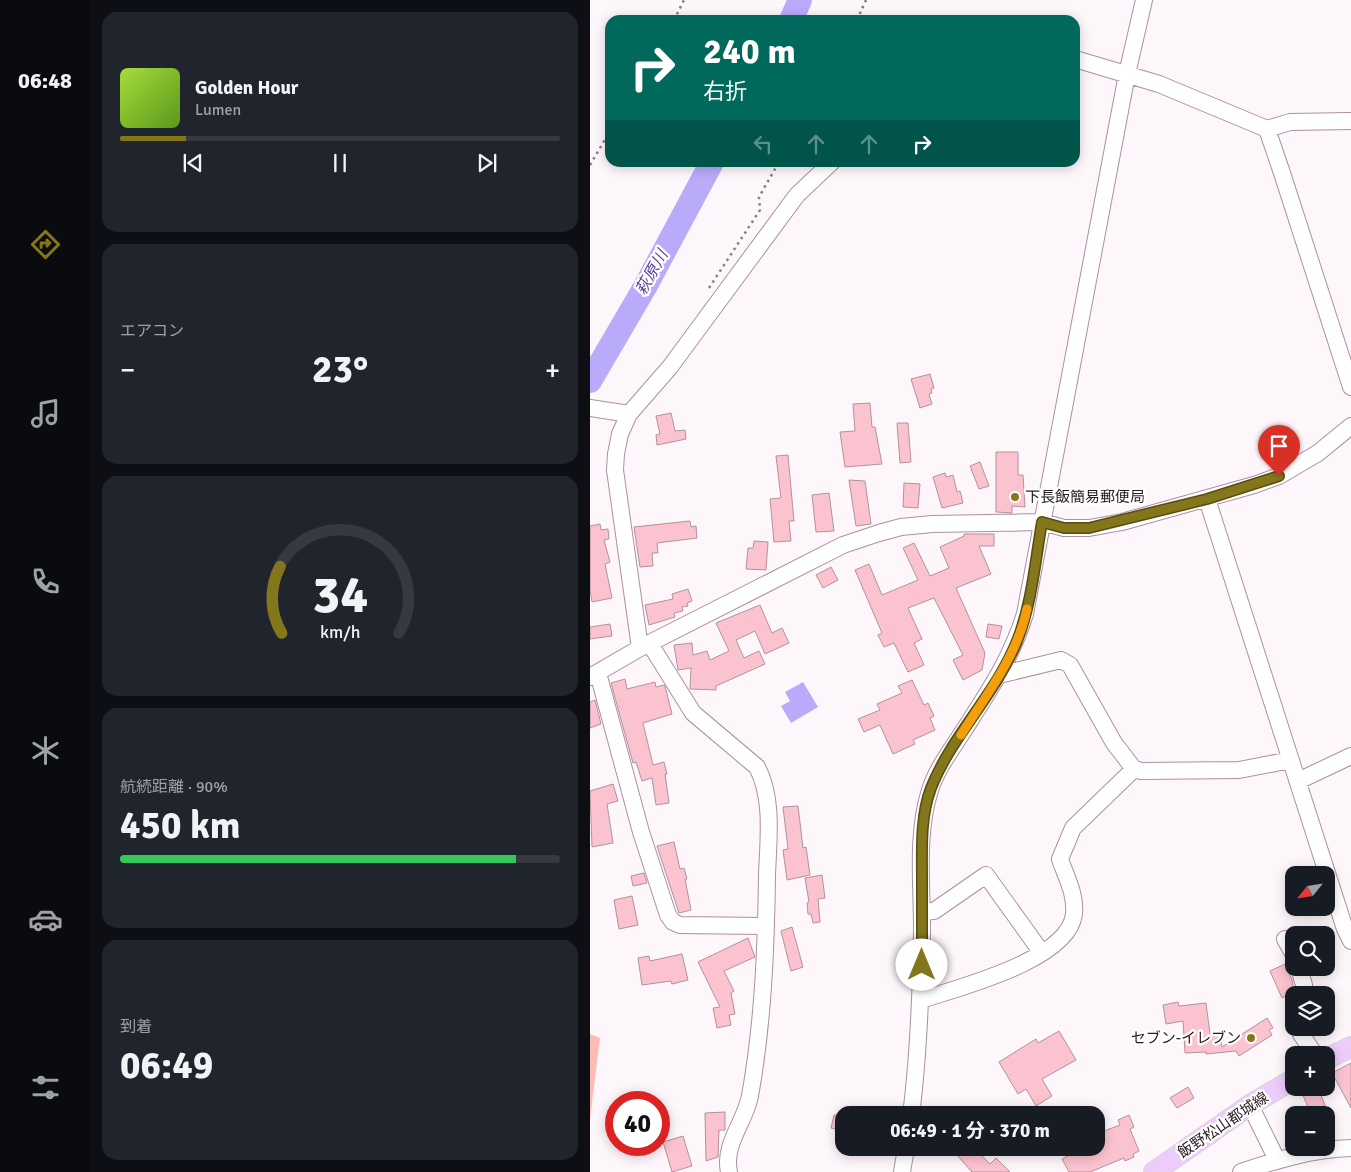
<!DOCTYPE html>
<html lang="ja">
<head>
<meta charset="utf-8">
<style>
  body { margin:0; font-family:Signika,"Noto Sans JP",sans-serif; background:#20242c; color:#f1f3f6; height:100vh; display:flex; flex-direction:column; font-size:19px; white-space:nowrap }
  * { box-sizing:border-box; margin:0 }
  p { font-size:16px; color:#9ea1a6 }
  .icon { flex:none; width:28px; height:28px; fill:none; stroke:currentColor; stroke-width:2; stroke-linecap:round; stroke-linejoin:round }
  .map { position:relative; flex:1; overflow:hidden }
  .drawer { display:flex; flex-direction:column; gap:12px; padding:12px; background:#0d0f14; width:500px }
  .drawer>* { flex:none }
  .banner { position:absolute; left:15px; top:15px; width:475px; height:152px; border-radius:15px; box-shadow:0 2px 12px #0003; background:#00695c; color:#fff; overflow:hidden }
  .needle { width:32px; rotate:240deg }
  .fabs { position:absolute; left:695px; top:866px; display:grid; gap:10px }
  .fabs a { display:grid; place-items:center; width:50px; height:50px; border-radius:10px; background:#171b24; box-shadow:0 2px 12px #0003; font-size:25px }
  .speed { position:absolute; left:15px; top:1091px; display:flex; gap:10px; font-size:25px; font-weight:700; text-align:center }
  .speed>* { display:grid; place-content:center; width:65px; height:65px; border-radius:50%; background:#171b24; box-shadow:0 2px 12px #0003; line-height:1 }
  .speed .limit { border:8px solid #d22; background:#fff; color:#111 }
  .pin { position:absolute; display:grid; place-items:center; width:42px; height:42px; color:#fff; margin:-51px -21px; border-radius:50% 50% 50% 0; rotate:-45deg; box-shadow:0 0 5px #0007 }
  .pin .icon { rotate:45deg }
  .me { position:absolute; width:55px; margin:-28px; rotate:0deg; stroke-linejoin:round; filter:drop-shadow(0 0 4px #0008) }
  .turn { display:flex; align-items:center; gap:18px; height:105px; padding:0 15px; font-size:22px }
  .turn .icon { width:65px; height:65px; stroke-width:2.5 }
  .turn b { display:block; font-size:35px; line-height:42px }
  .lanes { display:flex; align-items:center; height:48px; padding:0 15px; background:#0003; justify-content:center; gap:25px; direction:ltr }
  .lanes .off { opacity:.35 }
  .big { font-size:38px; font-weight:700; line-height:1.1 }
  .drawer .tile { flex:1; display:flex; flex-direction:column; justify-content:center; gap:8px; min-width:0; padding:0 18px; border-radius:15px; background:#20242c }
  .drawer .dial { align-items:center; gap:0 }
  .dial svg { height:130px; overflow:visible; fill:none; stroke:#363941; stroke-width:7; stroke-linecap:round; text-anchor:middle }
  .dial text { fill:#f1f3f6; stroke:none }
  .song { display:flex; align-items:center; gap:15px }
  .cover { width:60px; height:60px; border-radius:8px; background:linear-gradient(135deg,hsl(80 70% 55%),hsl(90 70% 35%)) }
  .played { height:5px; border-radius:2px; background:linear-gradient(90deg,#84761a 15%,#363941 15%) }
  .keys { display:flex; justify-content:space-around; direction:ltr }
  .heat { display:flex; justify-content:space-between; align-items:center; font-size:28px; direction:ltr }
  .charge { height:8px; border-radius:4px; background:linear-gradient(90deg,#34c759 90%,#363941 0) }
  .trip { position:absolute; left:245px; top:1106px; width:270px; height:50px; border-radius:15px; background:#171b24; box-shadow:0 2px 12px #0003; font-weight:700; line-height:50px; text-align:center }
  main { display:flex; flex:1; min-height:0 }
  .tabs { display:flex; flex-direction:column; width:90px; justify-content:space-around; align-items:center; background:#090b0e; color:#9ea1a6 }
  .tabs .icon { width:35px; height:35px }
  .tabs .selected { color:#84761a }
  .tabs b { font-size:22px; color:#f1f3f6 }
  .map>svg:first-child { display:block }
  .green { fill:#fabcb3 }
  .water { fill:#b9abf9 }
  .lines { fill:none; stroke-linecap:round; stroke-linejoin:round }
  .river { stroke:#b9abf9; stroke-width:24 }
  .building { fill:#fbc3cf; stroke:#b39299 }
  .minor-casing { stroke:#ab90a1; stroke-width:18 }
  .major-casing { stroke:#d8d6d7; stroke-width:22 }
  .path { stroke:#887f85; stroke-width:2.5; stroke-dasharray:2.5 4; stroke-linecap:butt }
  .minor { stroke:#fff; stroke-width:16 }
  .major { stroke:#edcbfb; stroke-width:20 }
  .route-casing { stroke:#564d11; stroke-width:12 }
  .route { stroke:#84761a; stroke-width:9 }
  .slow { stroke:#f59e0b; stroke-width:9 }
  .poi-dot { fill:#84761a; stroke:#fff; stroke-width:2 }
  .labels { text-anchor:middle; stroke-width:4.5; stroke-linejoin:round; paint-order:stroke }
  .poi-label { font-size:15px; fill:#261b22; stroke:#fff; text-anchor:start }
  .street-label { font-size:15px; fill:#261b22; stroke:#fff }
  .water-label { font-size:16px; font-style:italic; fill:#563e98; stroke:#fff }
</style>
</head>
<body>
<main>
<nav class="tabs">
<b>06:48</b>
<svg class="icon selected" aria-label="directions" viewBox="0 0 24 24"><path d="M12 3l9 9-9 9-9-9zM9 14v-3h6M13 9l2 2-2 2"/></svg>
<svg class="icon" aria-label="music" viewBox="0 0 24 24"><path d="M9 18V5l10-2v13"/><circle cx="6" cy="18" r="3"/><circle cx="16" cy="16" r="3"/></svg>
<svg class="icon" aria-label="phone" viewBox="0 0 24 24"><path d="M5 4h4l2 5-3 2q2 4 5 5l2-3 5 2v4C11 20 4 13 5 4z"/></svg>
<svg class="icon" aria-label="climate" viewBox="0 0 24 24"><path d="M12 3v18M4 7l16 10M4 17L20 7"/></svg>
<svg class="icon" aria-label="car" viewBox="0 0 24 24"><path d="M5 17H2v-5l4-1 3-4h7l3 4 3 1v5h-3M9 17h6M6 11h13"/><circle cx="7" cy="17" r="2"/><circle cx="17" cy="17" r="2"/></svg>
<svg class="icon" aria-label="filters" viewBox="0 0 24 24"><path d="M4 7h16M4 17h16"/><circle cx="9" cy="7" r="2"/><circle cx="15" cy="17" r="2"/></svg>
</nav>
<section class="drawer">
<div class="tile">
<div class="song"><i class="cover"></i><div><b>Golden Hour</b><p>Lumen</p></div></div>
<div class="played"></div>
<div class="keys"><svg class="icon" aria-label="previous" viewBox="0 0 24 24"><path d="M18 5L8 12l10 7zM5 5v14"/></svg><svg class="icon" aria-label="pause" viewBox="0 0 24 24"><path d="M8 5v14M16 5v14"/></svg><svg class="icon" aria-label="next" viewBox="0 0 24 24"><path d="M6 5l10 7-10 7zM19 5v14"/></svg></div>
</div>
<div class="tile"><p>エアコン</p>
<div class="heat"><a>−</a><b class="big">23°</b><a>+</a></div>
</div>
<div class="tile dial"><svg viewBox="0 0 100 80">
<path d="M14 69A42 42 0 1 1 86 69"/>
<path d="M14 69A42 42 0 0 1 13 28" stroke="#84761a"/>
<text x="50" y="56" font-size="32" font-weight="700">34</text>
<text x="50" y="72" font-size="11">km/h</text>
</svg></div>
<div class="tile"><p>航続距離 · 90%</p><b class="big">450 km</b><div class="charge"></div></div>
<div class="tile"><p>到着</p><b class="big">06:49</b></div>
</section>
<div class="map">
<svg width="761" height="1172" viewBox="0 0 761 1172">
  <rect width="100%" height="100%" fill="#fdf7fb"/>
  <path class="green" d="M 0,1034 L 10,1038 L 0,1119 Z"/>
  <path class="water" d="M 213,682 L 228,707 L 201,723 L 191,706 L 200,701 L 195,692 Z"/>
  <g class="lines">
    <path class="river" d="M 201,20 L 210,0
      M 0,381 L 55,287 L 122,162"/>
  </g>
  <path class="building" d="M 340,374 L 344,388 L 341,389 L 342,393 L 339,394 L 342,404 L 330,408 L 321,379 Z
    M 280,403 L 282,427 L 285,427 L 292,464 L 255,467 L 250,432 L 265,431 L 263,404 Z
    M 81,413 L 85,431 L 95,430 L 96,439 L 67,445 L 66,435 L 70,434 L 66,416 Z
    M 307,423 L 318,423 L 321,462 L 310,463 Z
    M 406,452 L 428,452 L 428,475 L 433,475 L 435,507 L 422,506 L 422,513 L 406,512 Z
    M 198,455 L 204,521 L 199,521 L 201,541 L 184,542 L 180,499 L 191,498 L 186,456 Z
    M 390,462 L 399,486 L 389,489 L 380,466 Z
    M 355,473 L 356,477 L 363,475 L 367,492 L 370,491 L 373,503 L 352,508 L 343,477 Z
    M 259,480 L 275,481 L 281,524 L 266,526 Z
    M 314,483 L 330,484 L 328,508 L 313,507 Z
    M 239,493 L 244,531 L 226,532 L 222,495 Z
    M 100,521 L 101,527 L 106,526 L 107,538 L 67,543 L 68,553 L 62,553 L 63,566 L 50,567 L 44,527 Z
    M 10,524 L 11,530 L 18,529 L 19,539 L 14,540 L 20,562 L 15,564 L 22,598 L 2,602 L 0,590 L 0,526 Z
    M 374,534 L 404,534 L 404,546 L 389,546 L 401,574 L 366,588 L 395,653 L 392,670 L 373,680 L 363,660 L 373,655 L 344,598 L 318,608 L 332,639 L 324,643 L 334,665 L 318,672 L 304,643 L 294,647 L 288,635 L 292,633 L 265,570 L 279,564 L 292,595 L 328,580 L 313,548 L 324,543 L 340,576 L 359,568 L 350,547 L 374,536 Z
    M 164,541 L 178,542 L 176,570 L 156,569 L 158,548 L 163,548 Z
    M 241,567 L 248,580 L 233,588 L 226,575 Z
    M 98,589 L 102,601 L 97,603 L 98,606 L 92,607 L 93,611 L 84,613 L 85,617 L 59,625 L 55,605 L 83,599 L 82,594 Z
    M 170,605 L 182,633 L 192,628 L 199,643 L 175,654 L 165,631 L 146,640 L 154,658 L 169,651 L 175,664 L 126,686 L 126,690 L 100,689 L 101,668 L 88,670 L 84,645 L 102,643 L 103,655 L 117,651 L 120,660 L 139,651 L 126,623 Z
    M 20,624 L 22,636 L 0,639 L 0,627 Z
    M 398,624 L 412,626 L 409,639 L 396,637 Z
    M 35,679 L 37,689 L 65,682 L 66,687 L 74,685 L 75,686 L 82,714 L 53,723 L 63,765 L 74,762 L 77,774 L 75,774 L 79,803 L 66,805 L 62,778 L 52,781 L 46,762 L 43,763 L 21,683 Z
    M 322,680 L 334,705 L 338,703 L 344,716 L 340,718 L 345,730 L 323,740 L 325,744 L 303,754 L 290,725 L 274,732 L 268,719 L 290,710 L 287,704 L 312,693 L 308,686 Z
    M 5,700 L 11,724 L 0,728 L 0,702 Z
    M 23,784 L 28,801 L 17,804 L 23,843 L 2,847 L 0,791 Z
    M 208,806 L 213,848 L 216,847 L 220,875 L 197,880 L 193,850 L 198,849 L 193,807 Z
    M 84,842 L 90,869 L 94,868 L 97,879 L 95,879 L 101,910 L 89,913 L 67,846 Z
    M 54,873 L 57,883 L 43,886 L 41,876 Z
    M 232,875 L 235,898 L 228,899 L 230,922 L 223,923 L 221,914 L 218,914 L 217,903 L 219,902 L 215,878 Z
    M 42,896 L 48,925 L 29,929 L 24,900 Z
    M 202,927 L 213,967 L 201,971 L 191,931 Z
    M 158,938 L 165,957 L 134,971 L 144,991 L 141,993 L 145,1014 L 139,1015 L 141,1025 L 127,1028 L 123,1008 L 130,1007 L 108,962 Z
    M 92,954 L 98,980 L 82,984 L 81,981 L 52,985 L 48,958 L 59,956 L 60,961 Z
    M 695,964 L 702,980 L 704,992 L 692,998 L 680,971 Z
    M 588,1002 L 589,1006 L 616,1003 L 620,1034 L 630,1033 L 632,1047 L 677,1018 L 683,1028 L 679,1030 L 682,1035 L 649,1056 L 646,1051 L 616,1054 L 616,1052 L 595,1053 L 593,1021 L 576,1024 L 573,1005 Z
    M 469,1031 L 486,1060 L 452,1079 L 462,1096 L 446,1106 L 436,1089 L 428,1094 L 409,1062 L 446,1039 L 448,1043 Z
    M 761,1063 L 761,1108 L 742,1073 Z
    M 598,1087 L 604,1098 L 587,1108 L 580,1098 Z
    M 724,1088 L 726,1092 L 729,1090 L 736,1108 L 721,1114 L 712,1093 Z
    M 135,1112 L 135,1130 L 129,1130 L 128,1157 L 116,1161 L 115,1113 Z
    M 244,1115 L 254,1117 L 254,1131 L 241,1128 Z
    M 539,1115 L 544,1127 L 540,1129 L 549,1151 L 543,1154 L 544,1157 L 535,1161 L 534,1158 L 500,1172 L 479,1172 L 472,1159 L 491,1149 L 492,1151 L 506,1148 L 506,1134 L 530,1125 L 528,1120 Z
    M 93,1136 L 102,1166 L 82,1172 L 73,1142 Z
    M 373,1148 L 384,1148 L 400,1164 L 406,1158 L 420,1172 L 382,1172 L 366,1154 Z"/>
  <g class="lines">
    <defs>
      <path id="minor" d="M 485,59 L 569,84 L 677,129 L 700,122 L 761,121
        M 677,129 L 692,173 L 761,387
        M 0,408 L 39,414
        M 617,499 L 755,929 L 761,941
        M 60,644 L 103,713 L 167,767 C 184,799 178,841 177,876 C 176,950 173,1023 160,1096 C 155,1122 133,1144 139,1172
        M 50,648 L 25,470 L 26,454 L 30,434 L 39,414 L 80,367 L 207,195 L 242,162
        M 8,673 L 51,832 L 78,915 L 83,922 L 90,925 L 176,926
        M 409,675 L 471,660 L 480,665 L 524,743 L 544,769 L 551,771 L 649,770 L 701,760
        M 0,677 L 50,648 L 253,545 L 289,533 L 311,527 L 342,524 L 452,522 L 474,528 L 499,528 L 532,522 L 664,485 L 689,476 L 728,453 L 761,426
        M 708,781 L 761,756
        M 332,912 L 344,911 L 396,875 L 452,953
        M 695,939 L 704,955
        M 709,968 L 714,985 L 714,995
        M 331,1000 C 370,987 479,960 484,914 C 486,894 476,877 470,859 L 483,828 L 544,769
        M 711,1028 L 711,1034 L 725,1055
        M 660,1105 L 687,1160
        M 321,1115 C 329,1053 331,992 332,929 C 332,884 326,834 340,790 C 347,768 362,749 374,730 C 399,691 421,659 435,614 L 537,74 L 554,0
        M 312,1172 L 316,1148
        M 651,1172 C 687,1160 723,1149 761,1148"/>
      <path id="major" d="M 736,1059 L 761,1047
        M 564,1172 L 660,1105 L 704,1079"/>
    </defs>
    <use href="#minor" class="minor-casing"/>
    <use href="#major" class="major-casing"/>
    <path class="path" d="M 84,20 L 94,0
      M 267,20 L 276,0
      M 0,165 L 20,131
      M 119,288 L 170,210 L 169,197 L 189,162"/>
    <use href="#minor" class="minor"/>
    <use href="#major" class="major"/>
  </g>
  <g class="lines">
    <defs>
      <path id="route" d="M 332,965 C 332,937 332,909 332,881 C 332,850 330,817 341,788 C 362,735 406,694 427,641 C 442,603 445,562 452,522 L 474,528 L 499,528 L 617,499 L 689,476"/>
    </defs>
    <use href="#route" class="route-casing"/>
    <use href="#route" class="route"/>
    <path class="slow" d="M 371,735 C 396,695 427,656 437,609"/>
  </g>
  <g class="poi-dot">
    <circle cx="425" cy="497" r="5"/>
    <circle cx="661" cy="1038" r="5"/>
  </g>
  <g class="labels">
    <g class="poi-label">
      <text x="435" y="502">下長飯簡易郵便局</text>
      <text x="651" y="1043" text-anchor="end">セブン-イレブン</text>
    </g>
    <g class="street-label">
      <text transform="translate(633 1125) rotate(-34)" y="5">飯野松山都城線</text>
    </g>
    <g class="water-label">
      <text transform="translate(61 272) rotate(-61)" y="6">萩原川</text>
    </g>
  </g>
</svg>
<div class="fabs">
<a><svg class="needle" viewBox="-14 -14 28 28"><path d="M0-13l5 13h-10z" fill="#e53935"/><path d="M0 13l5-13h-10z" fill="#9ea1a6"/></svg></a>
<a><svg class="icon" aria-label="search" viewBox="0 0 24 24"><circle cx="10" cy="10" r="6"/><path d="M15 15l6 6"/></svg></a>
<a><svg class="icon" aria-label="layers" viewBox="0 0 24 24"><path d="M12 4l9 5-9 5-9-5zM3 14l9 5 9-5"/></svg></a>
<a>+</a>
<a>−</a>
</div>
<div class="speed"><div class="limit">40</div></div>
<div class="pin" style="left:689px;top:476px;background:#d93025"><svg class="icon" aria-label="arrive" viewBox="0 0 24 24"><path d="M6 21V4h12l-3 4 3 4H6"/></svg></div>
<svg class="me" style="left:332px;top:965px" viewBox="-20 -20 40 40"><circle r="19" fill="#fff"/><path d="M0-13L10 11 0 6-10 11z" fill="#84761a"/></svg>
<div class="trip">06:49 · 1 分 · 370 m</div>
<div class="banner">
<div class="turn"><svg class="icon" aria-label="right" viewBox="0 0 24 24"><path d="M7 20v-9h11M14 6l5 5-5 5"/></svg><div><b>240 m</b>右折</div></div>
<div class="lanes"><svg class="icon off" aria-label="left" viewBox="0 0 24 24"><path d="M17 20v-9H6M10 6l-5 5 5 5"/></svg><svg class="icon off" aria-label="ahead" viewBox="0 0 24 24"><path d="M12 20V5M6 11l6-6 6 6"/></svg><svg class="icon off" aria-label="ahead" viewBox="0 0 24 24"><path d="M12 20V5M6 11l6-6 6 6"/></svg><svg class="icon" aria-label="right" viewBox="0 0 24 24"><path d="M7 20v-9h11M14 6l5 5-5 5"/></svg></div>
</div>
</div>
</main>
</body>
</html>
